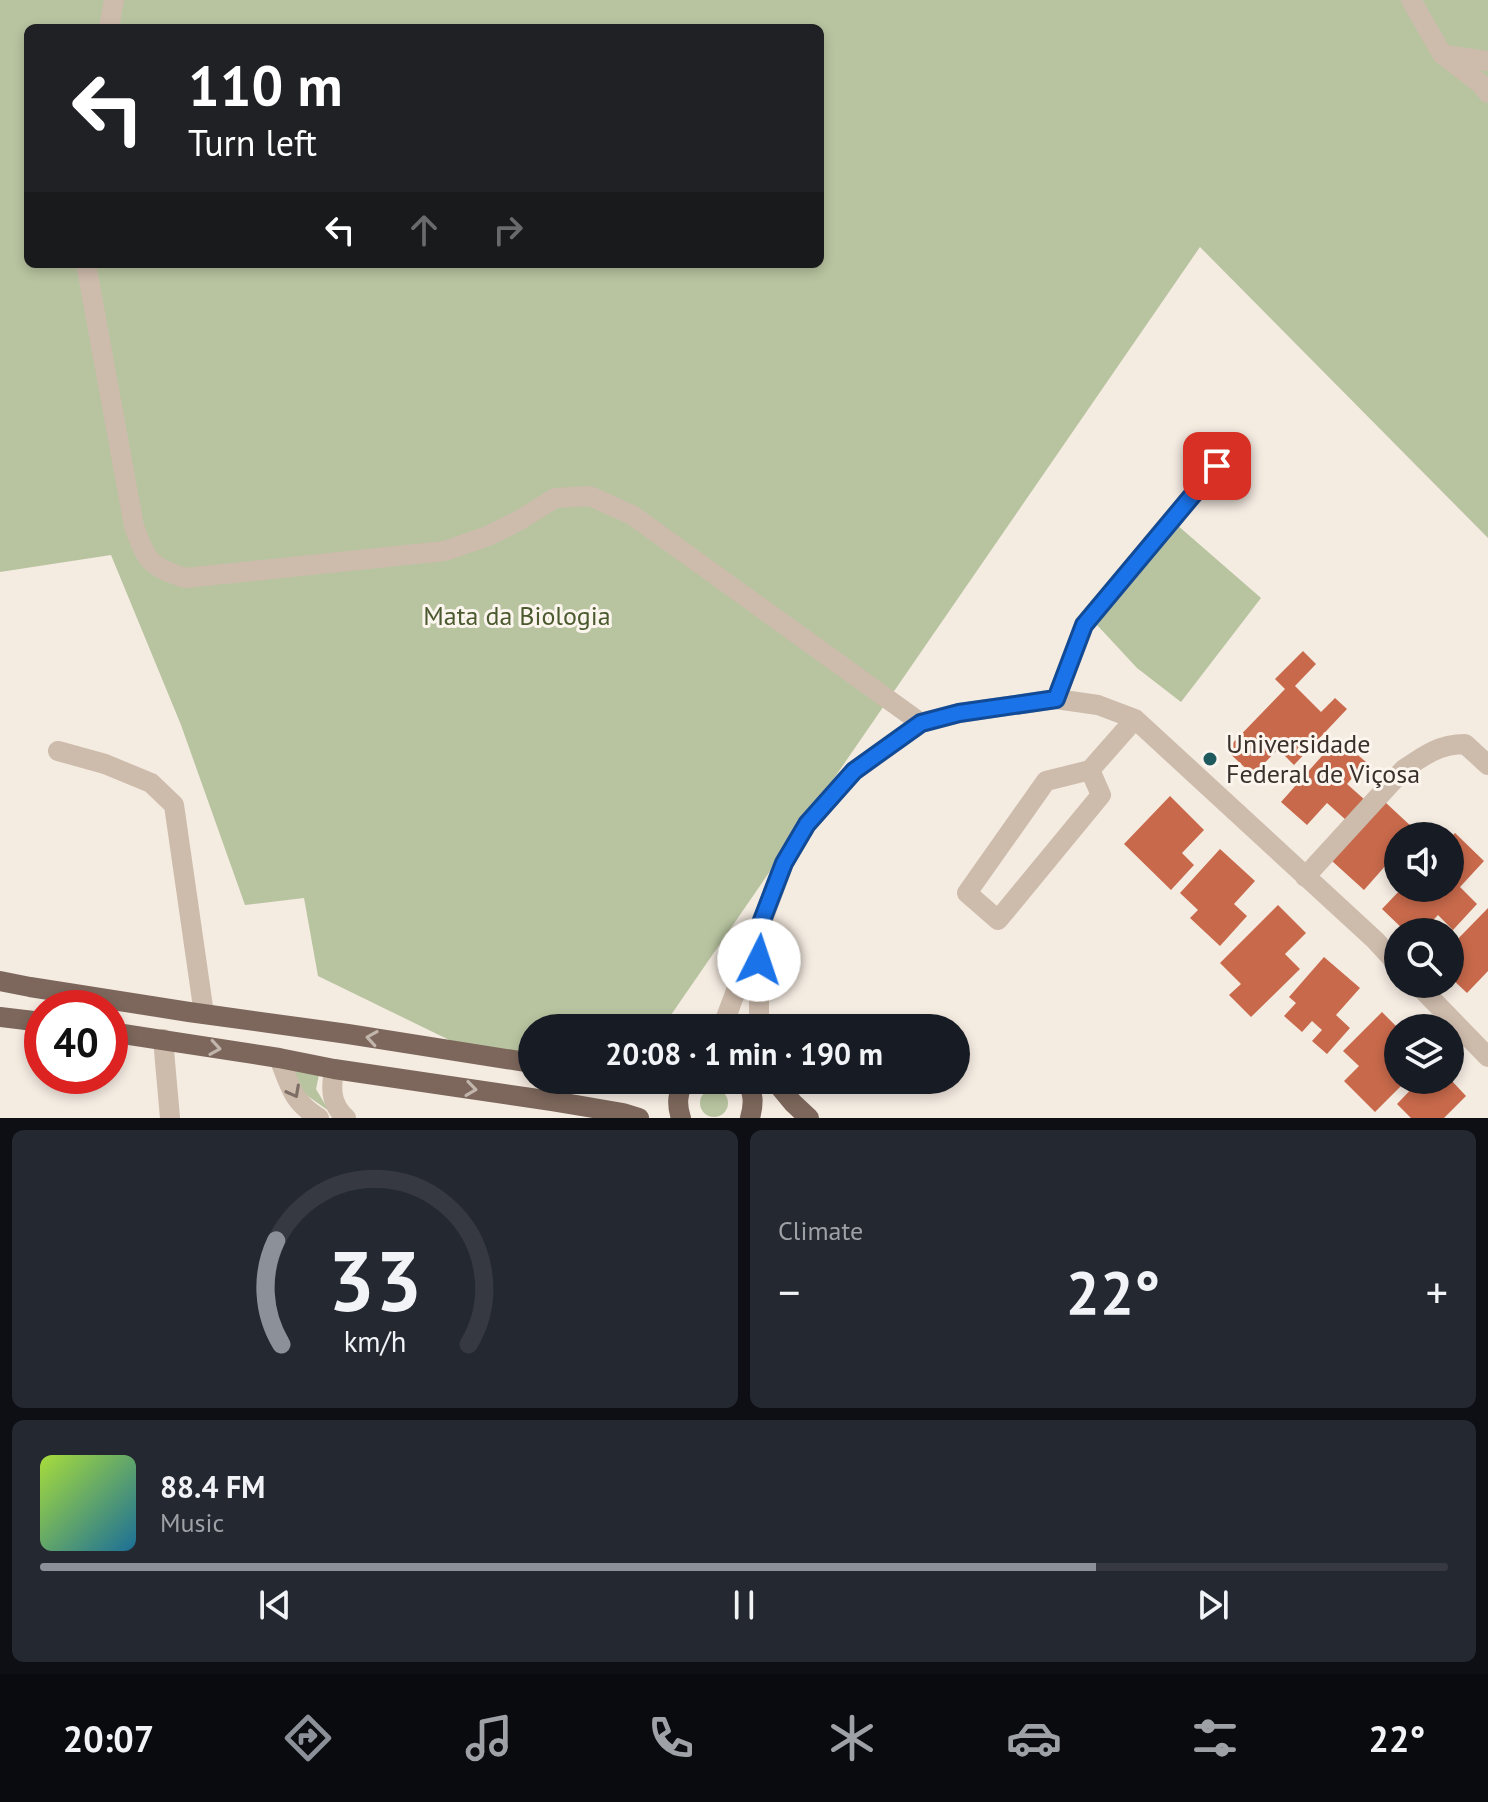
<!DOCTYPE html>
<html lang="en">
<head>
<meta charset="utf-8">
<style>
  body { margin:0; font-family:"PT Sans",sans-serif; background:#242831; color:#f1f3f6; height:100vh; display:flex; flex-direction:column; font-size:30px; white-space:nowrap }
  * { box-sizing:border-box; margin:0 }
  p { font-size:26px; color:#9ea1a6 }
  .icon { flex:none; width:44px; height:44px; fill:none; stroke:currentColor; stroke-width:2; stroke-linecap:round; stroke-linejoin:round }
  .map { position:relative; height:1118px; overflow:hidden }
  .side { display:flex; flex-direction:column; gap:12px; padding:12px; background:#0d0f14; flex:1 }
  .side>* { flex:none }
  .top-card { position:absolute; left:24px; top:24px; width:800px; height:244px; border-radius:12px; box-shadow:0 4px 12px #0003; background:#202124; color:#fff; overflow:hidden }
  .tools { position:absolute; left:1384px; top:822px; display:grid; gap:16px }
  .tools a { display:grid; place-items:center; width:80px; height:80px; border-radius:50%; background:#171b24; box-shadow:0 4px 12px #0003; font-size:40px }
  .speed { position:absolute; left:24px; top:990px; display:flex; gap:16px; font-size:40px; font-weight:700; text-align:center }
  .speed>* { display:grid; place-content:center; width:104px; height:104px; border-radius:50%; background:#171b24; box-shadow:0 4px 12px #0003; line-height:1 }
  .speed .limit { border:12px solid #d22; background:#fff; color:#111 }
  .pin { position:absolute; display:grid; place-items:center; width:68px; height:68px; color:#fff; margin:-34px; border-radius:16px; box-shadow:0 4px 12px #0006 }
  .me { position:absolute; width:88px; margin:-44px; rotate:4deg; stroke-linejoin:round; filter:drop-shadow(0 0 6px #0008) }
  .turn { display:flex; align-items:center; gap:28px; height:168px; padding:0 32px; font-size:36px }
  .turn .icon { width:104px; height:104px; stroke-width:2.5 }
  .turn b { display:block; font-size:56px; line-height:68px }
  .lanes { display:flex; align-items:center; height:76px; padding:0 32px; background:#0003; justify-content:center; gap:40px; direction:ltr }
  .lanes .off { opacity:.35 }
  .big { font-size:60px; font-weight:700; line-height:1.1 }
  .side .card { flex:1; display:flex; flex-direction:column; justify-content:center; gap:12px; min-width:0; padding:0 28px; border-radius:12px; background:#242831 }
  .side .dial { align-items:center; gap:0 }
  .dial svg { height:208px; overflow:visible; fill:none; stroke:#363941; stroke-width:7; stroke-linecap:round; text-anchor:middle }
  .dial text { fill:#f1f3f6; stroke:none }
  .song { display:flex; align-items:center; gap:24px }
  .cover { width:96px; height:96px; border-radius:12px; background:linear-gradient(135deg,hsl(80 70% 55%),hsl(200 70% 35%)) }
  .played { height:8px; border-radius:4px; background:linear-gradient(90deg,#8c9099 75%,#363941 75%) }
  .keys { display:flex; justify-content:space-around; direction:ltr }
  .heat { display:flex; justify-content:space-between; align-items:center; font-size:44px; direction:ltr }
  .side .tiles { flex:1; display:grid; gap:12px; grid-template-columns:1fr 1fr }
  .card:last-child { grid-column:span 2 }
  .trip { position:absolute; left:518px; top:1014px; width:452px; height:80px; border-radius:40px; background:#171b24; box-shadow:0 4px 12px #0003; font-weight:700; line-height:80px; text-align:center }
  .tabs { display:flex; height:128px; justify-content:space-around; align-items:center; background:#090b0e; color:#9ea1a6 }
  .tabs .icon { width:56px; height:56px }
  .tabs .current { color:#8c9099 }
  .tabs b { font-size:36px; color:#f1f3f6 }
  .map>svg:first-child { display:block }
  .green { fill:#b8c4a0; fill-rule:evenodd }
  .building { fill:#c8694b }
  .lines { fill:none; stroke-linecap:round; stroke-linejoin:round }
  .minor { stroke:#cdbbac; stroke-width:20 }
  .major { stroke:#7d675c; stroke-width:20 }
  .oneway { stroke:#c2b5ac }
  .oneway2 { stroke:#7d6f65 }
  .route-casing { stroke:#114b97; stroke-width:20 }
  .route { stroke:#1a73e8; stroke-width:14 }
  .poi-dot { fill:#1f5a5e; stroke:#fbf5ee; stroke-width:3 }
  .labels { text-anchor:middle; stroke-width:6; stroke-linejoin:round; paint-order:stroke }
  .park-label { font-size:26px; fill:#4a5a2e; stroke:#fbf5ee }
  .poi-label { font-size:26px; fill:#3b302b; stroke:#fbf5ee; text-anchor:start }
</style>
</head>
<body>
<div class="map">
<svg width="1488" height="1118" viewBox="0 0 1488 1118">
  <rect width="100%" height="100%" fill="#f4ebe1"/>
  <path class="green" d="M 0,0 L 1488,0 L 1488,538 L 1200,247 L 662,1028 L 532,1028 L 532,1062 L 478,1054 L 318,976 L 304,898 L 245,905 L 181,725 L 111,555 L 0,572 ZM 28,28 L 820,28 L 820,264 L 28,264 Z
    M 1176,524 L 1261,598 L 1181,702 L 1137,668 L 1097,625 Z
    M 292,1070 L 319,1075 L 316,1089 L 329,1111 L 302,1092 Z
    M700 1103a14 14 0 1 1 28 0a14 14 0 1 1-28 0Z"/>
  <path class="building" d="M 1303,651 L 1316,664 L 1295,686 L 1321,712 L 1335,698 L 1347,709 L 1294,765 L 1278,749 L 1253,775 L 1226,750 L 1285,689 L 1275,679 Z
    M 1338,738 L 1366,762 L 1347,784 L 1365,800 L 1346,820 L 1327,803 L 1307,825 L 1281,802 Z
    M 1170,796 L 1204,830 L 1182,853 L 1194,865 L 1171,890 L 1124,844 Z
    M 1385,802 L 1413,828 L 1406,836 L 1398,836 L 1398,874 L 1387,864 L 1364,890 L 1332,861 Z
    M 1455,833 L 1484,861 L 1460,887 L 1477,904 L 1453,930 L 1438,915 L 1422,932 L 1406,932 L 1382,909 L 1402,888 L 1450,888 L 1450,838 Z
    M 1220,849 L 1255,881 L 1234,904 L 1247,916 L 1220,946 L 1190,918 L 1198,910 L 1180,893 Z
    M 1278,905 L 1306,933 L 1285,954 L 1300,969 L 1251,1017 L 1229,995 L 1241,984 L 1220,963 Z
    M 1488,908 L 1488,971 L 1467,993 L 1450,977 L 1450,947 Z
    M 1324,957 L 1360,988 L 1336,1015 L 1350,1028 L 1327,1054 L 1312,1041 L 1322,1030 L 1312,1021 L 1302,1032 L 1284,1016 L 1296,1003 L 1289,997 Z
    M 1382,1012 L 1398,1028 L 1398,1057 L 1389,1065 L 1398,1074 L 1398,1080 L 1407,1080 L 1375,1112 L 1344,1081 L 1359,1066 L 1343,1051 Z
    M 1420,1080 L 1451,1080 L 1466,1096 L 1444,1118 L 1411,1118 L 1397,1104 Z"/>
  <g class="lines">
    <path class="minor" d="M 1411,0 L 1442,54 L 1481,84 L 1488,93
      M 109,28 L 114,0
      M 1446,55 L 1488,61
      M 86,264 L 134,526 C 146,560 150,567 185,578 L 445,551 L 488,536 L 520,520 L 555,498 L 590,496 L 632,515 L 921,723
      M 1056,699 L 1084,625 L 1217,466
      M 58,751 L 105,764 L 151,783 L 174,805 L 204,1014
      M 1090,770 L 1101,795 L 998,920 L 967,893 L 1046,781 L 1090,770 L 1135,719
      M 1305,877 L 1403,770 C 1423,756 1439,744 1465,744 L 1488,765
      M 1417,984 L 1488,1057
      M 722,1028 L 784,863 L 807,824 L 854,771 L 921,723 L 959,713 L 1056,699 L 1098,705 L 1135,719 L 1375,940 L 1398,965
      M 759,1028 L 759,940
      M 163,1039 L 170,1118
      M 279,1058 C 290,1086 292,1101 319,1118
      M 334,1069 C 331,1088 330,1104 346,1118"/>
    <path class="major" d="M 0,981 L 30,987 L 189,1012 L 348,1034 L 532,1063
      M 0,1017 L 42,1022
      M 110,1032 L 279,1058 L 334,1069 L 552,1101 L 623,1113 L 639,1118
      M 746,1080 C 754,1093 754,1104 750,1118
      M 774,1080 L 793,1103 L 809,1118
      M 681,1118 C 676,1104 678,1093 684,1080"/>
  </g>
  <defs><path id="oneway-chevron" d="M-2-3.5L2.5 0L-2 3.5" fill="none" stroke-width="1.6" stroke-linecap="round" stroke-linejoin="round" transform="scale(2)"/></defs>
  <g class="oneway">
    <use href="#oneway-chevron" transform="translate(372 1038) rotate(-171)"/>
    <use href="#oneway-chevron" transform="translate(215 1048) rotate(9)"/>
    <use href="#oneway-chevron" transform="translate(471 1089) rotate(8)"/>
  </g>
  <use class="oneway2" href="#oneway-chevron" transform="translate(294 1092) rotate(62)"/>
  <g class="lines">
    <defs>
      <path id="route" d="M 759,960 L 759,928 L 784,863 L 807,824 L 854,771 L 921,723 L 959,713 L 1056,699 L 1084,625 L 1217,466"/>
    </defs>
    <use href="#route" class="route-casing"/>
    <use href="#route" class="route"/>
  </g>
  <circle class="poi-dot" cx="1210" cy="759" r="8"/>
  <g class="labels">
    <g class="park-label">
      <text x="517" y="625">Mata da Biologia</text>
    </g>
    <g class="poi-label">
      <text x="1226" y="753">Universidade<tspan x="1226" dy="30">Federal de Viçosa</tspan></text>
    </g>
  </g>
</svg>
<div class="tools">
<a><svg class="icon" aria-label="sound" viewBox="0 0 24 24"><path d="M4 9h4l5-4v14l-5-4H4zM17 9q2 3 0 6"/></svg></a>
<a><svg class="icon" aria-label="search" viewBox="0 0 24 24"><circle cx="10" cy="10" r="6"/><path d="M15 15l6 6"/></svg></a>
<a><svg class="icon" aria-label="layers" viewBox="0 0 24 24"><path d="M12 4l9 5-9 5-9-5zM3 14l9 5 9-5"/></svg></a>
</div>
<div class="speed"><div class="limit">40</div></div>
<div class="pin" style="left:1217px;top:466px;background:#d93025"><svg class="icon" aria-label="arrive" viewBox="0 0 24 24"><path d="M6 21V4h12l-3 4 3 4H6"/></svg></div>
<svg class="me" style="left:759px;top:960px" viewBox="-20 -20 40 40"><circle r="19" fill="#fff"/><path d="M0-13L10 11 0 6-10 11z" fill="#1a73e8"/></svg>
<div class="trip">20:08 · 1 min · 190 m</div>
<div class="top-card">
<div class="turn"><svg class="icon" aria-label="left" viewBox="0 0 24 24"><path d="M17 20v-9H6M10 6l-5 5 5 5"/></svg><div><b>110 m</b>Turn left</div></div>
<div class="lanes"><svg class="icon" aria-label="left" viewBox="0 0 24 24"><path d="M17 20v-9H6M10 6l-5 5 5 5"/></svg><svg class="icon off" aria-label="ahead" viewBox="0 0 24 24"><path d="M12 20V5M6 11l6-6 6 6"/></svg><svg class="icon off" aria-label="right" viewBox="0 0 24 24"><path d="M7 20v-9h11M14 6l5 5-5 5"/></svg></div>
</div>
</div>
<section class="side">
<div class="tiles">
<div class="card dial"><svg viewBox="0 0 100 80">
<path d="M14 69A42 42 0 1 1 86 69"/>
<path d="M14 69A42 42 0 0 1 12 29" stroke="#8c9099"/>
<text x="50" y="56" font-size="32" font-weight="700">33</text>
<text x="50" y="72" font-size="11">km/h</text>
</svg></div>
<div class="card"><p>Climate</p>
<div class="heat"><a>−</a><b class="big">22°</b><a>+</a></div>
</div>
<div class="card">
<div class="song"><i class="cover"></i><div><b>88.4 FM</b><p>Music</p></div></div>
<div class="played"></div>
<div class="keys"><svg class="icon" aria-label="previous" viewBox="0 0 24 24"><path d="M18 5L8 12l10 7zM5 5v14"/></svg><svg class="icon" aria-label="pause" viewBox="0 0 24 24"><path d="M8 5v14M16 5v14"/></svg><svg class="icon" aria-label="next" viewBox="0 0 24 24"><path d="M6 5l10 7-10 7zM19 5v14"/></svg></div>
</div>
</div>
</section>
<nav class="tabs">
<b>20:07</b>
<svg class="icon current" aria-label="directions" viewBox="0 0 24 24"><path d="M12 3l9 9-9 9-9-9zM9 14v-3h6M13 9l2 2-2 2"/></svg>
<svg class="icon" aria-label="music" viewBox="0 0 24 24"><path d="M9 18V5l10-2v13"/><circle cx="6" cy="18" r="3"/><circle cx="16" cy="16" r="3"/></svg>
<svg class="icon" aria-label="phone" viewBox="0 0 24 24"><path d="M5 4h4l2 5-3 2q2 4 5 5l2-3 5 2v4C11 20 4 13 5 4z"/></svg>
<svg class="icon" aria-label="climate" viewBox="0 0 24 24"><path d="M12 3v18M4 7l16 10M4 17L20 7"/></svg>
<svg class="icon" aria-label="car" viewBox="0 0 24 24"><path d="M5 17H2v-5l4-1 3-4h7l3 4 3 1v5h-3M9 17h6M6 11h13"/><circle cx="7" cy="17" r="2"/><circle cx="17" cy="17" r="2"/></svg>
<svg class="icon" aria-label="filters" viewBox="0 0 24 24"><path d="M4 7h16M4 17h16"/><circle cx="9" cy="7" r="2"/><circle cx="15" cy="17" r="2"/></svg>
<b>22°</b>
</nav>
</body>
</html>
